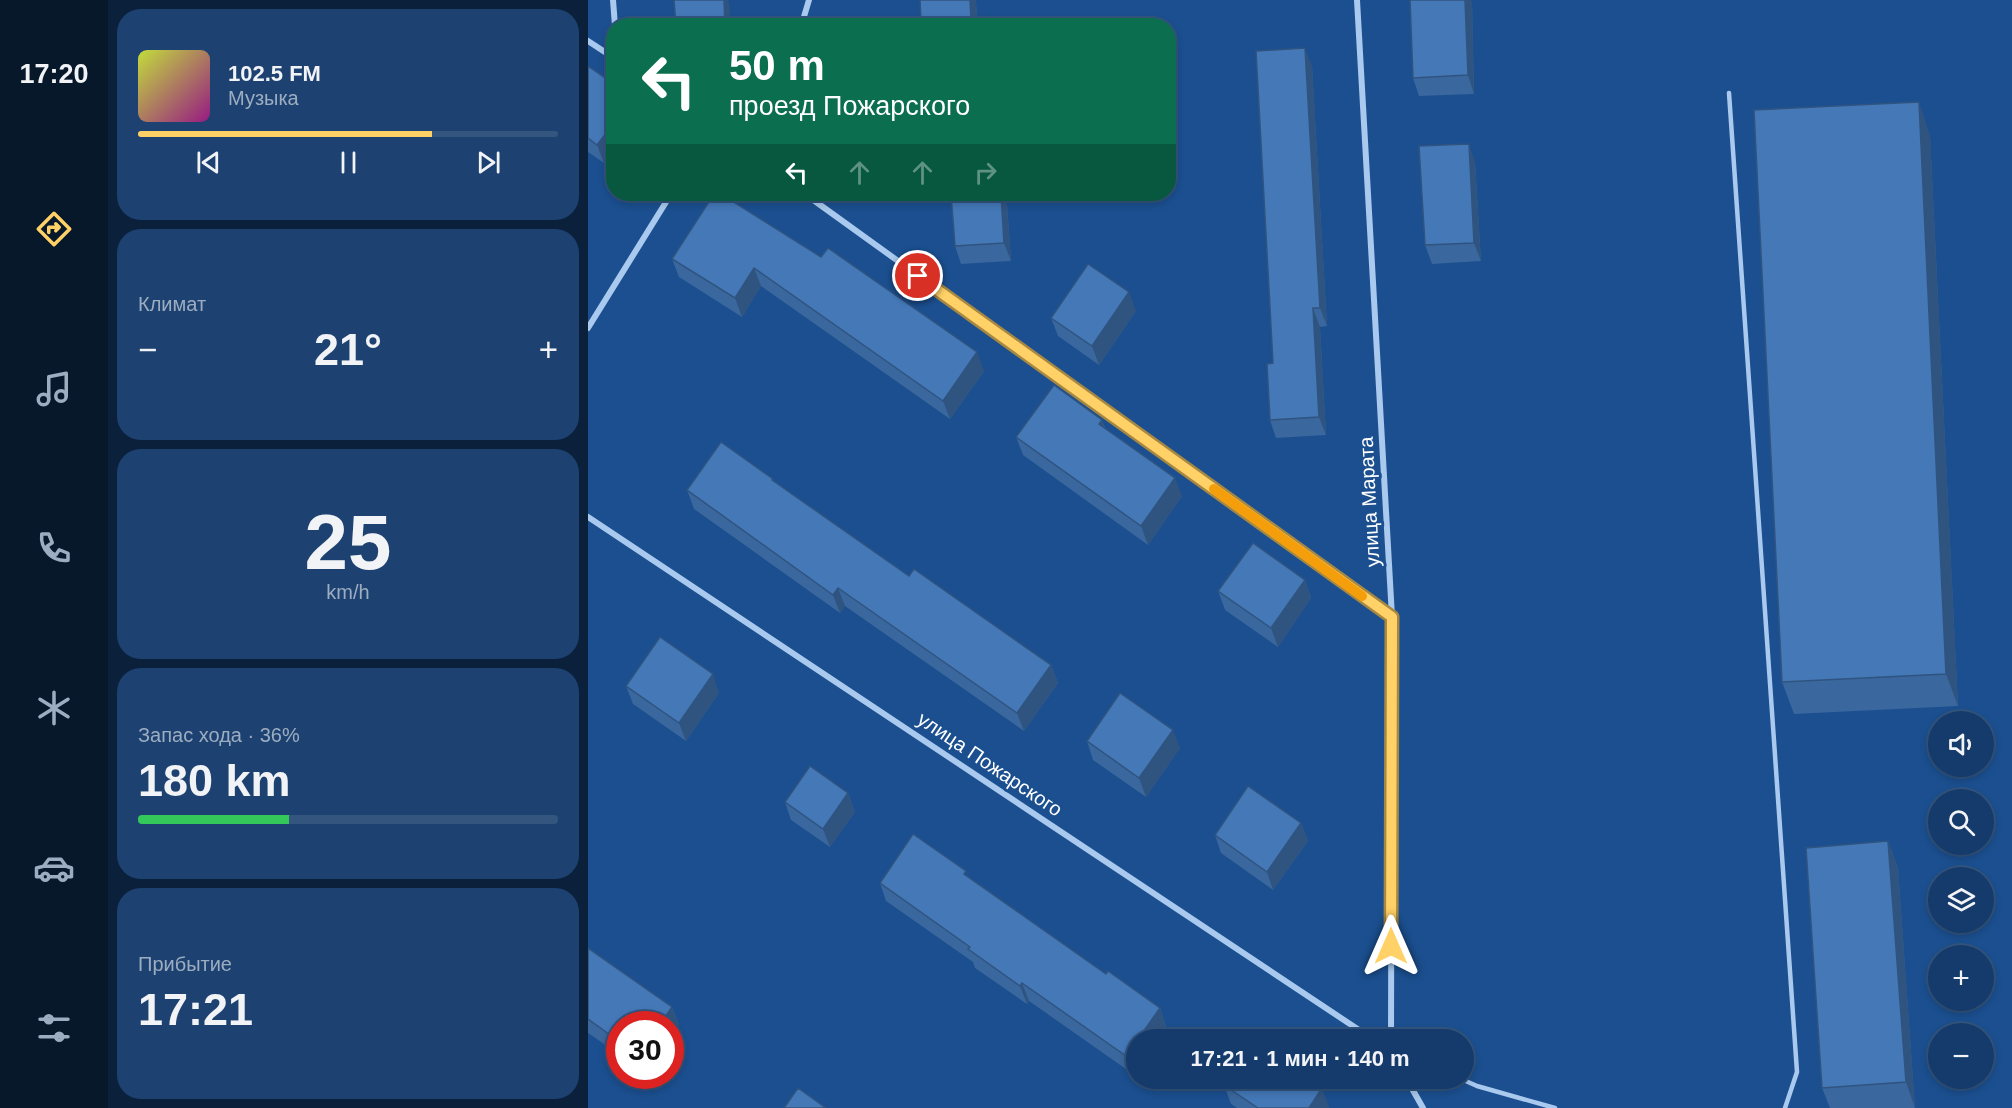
<!DOCTYPE html>
<html lang="ru">
<head>
<meta charset="utf-8">
<style>
  body { margin:0; font-family:Arial,sans-serif; background:#1d4271; color:#f1f3f6; height:100vh; display:flex; flex-direction:column; font-size:22px; white-space:nowrap }
  * { box-sizing:border-box; margin:0 }
  p { font-size:20px; color:#9dadc1 }
  .icon { flex:none; width:33px; height:33px; fill:none; stroke:currentColor; stroke-width:2; stroke-linecap:round; stroke-linejoin:round }
  .map { position:relative; flex:1; overflow:hidden }
  .side { display:flex; flex-direction:column; gap:9px; padding:9px; background:#0b203b; width:480px }
  .side>* { flex:none }
  .hud { position:absolute; left:18px; top:18px; width:570px; height:183px; border-radius:24px; box-shadow:0 3px 9px #0003,0 0 0 2px #33557e; background:#0b6e4f; color:#fff; overflow:hidden }
  .buttons { position:absolute; left:1340px; top:711px; display:grid; gap:12px }
  .buttons a { display:grid; place-items:center; width:66px; height:66px; border-radius:50%; background:#143b6b; box-shadow:0 3px 9px #0003,0 0 0 2px #33557e; font-size:30px }
  .speed { position:absolute; left:18px; top:1011px; display:flex; gap:12px; font-size:30px; font-weight:700; text-align:center }
  .speed>* { display:grid; place-content:center; width:78px; height:78px; border-radius:50%; background:#143b6b; box-shadow:0 3px 9px #0003,0 0 0 2px #33557e; line-height:1 }
  .speed .limit { border:9px solid #d22; background:#fff; color:#111 }
  .pin { position:absolute; display:grid; place-items:center; width:51px; height:51px; color:#fff; margin:-26px; border:3px solid #fff; border-radius:50%; box-shadow:0 2px 6px #0007 }
  .me { position:absolute; width:66px; margin:-33px; rotate:0deg; stroke-linejoin:round; filter:drop-shadow(0 0 4px #0008) }
  .turn { display:flex; align-items:center; gap:21px; height:126px; padding:0 24px; font-size:27px }
  .turn .icon { width:78px; height:78px; stroke-width:2.5 }
  .turn b { display:block; font-size:42px; line-height:51px }
  .lanes { display:flex; align-items:center; height:57px; padding:0 24px; background:#0003; justify-content:center; gap:30px; direction:ltr }
  .lanes .off { opacity:.35 }
  .big { font-size:45px; font-weight:700; line-height:1.1 }
  .side .tile { flex:1; display:flex; flex-direction:column; justify-content:center; gap:9px; min-width:0; padding:0 21px; border-radius:24px; background:#1d4271 }
  .side .dial { align-items:center; gap:0 }
  .dial b { font-size:78px; line-height:1 }
  .song { display:flex; align-items:center; gap:18px }
  .cover { width:72px; height:72px; border-radius:9px; background:linear-gradient(135deg,hsl(70 70% 55%),hsl(310 70% 35%)) }
  .played { height:6px; border-radius:3px; background:linear-gradient(90deg,#ffd166 70%,#33557e 70%) }
  .keys { display:flex; justify-content:space-around; direction:ltr }
  .heat { display:flex; justify-content:space-between; align-items:center; font-size:33px; direction:ltr }
  .charge { height:9px; border-radius:4px; background:linear-gradient(90deg,#34c759 36%,#33557e 0) }
  .trip { position:absolute; left:538px; top:1029px; width:348px; height:60px; border-radius:30px; background:#143b6b; box-shadow:0 3px 9px #0003,0 0 0 2px #33557e; font-weight:700; line-height:60px; text-align:center }
  main { display:flex; flex:1; min-height:0 }
  .dock { display:flex; flex-direction:column; width:108px; justify-content:space-around; align-items:center; background:#08182b; color:#9dadc1 }
  .dock .icon { width:42px; height:42px }
  .dock .current { color:#ffd166 }
  .dock b { font-size:27px; color:#f1f3f6 }
  .map>svg:first-child { display:block }
  .lines { fill:none; stroke-linecap:round; stroke-linejoin:round }
  .lane { stroke:#a9c9ee; stroke-width:4.5 }
  .street { stroke:#a9c9ee; stroke-width:6 }
  .wall { fill:#3a679d }
  .shaded-wall { fill:#305480 }
  .building { fill:#4478b7; stroke:#305480; stroke-width:1.5 }
  .route-casing { stroke:#a68842; stroke-width:15 }
  .route { stroke:#ffd166; stroke-width:10 }
  .slow { stroke:#f59e0b; stroke-width:10 }
  .labels { text-anchor:middle; stroke-width:6; stroke-linejoin:round; paint-order:stroke }
  .street-label { font-size:20px; fill:#fff; stroke:#1b4f8f }
</style>
</head>
<body>
<main>
<nav class="dock">
<b>17:20</b>
<svg class="icon current" aria-label="directions" viewBox="0 0 24 24"><path d="M12 3l9 9-9 9-9-9zM9 14v-3h6M13 9l2 2-2 2"/></svg>
<svg class="icon" aria-label="music" viewBox="0 0 24 24"><path d="M9 18V5l10-2v13"/><circle cx="6" cy="18" r="3"/><circle cx="16" cy="16" r="3"/></svg>
<svg class="icon" aria-label="phone" viewBox="0 0 24 24"><path d="M5 4h4l2 5-3 2q2 4 5 5l2-3 5 2v4C11 20 4 13 5 4z"/></svg>
<svg class="icon" aria-label="climate" viewBox="0 0 24 24"><path d="M12 3v18M4 7l16 10M4 17L20 7"/></svg>
<svg class="icon" aria-label="car" viewBox="0 0 24 24"><path d="M5 17H2v-5l4-1 3-4h7l3 4 3 1v5h-3M9 17h6M6 11h13"/><circle cx="7" cy="17" r="2"/><circle cx="17" cy="17" r="2"/></svg>
<svg class="icon" aria-label="filters" viewBox="0 0 24 24"><path d="M4 7h16M4 17h16"/><circle cx="9" cy="7" r="2"/><circle cx="15" cy="17" r="2"/></svg>
</nav>
<section class="side">
<div class="tile">
<div class="song"><i class="cover"></i><div><b>102.5 FM</b><p>Музыка</p></div></div>
<div class="played"></div>
<div class="keys"><svg class="icon" aria-label="previous" viewBox="0 0 24 24"><path d="M18 5L8 12l10 7zM5 5v14"/></svg><svg class="icon" aria-label="pause" viewBox="0 0 24 24"><path d="M8 5v14M16 5v14"/></svg><svg class="icon" aria-label="next" viewBox="0 0 24 24"><path d="M6 5l10 7-10 7zM19 5v14"/></svg></div>
</div>
<div class="tile"><p>Климат</p>
<div class="heat"><a>−</a><b class="big">21°</b><a>+</a></div>
</div>
<div class="tile dial"><b>25</b><p>km/h</p></div>
<div class="tile"><p>Запас хода · 36%</p><b class="big">180 km</b><div class="charge"></div></div>
<div class="tile"><p>Прибытие</p><b class="big">17:21</b></div>
</section>
<div class="map">
<svg width="1424" height="1108" viewBox="0 0 1424 1108">
  <rect width="100%" height="100%" fill="#1b4f8f"/>
  <g class="lines">
    <path class="lane" d="M 1141,93 L 1209,1072 L 1197,1108
      M 871,1078 L 889,1086 L 967,1108"/>
    <path class="street" d="M 25,0 L 27,26
      M 769,0 L 804,617 L 803,1040
      M 210,26 L 215,20 L 221,0
      M 0,41 L 26,58
      M 217,194 L 804,617
      M 0,328 L 83,194
      M 0,517 L 786,1040
      M 818,1078 L 835,1108"/>
  </g>
  <path class="wall" d="M 332,0 L 388,0 L 389,26 L 335,26 L 333,22 Z
    M 884,2 L 886,94 L 831,96 L 825,78 Z
    M 0,66 L 16,163 L 0,152 Z
    M 724,66 L 739,326 L 732,327 L 738,435 L 688,438 L 682,420 Z
    M 1342,135 L 1370,706 L 1206,714 L 1194,682 Z
    M 887,162 L 893,261 L 844,264 L 837,245 Z
    M 126,194 L 396,371 L 362,419 L 173,286 L 154,317 L 91,277 L 84,259 Z
    M 363,194 L 415,194 L 419,205 L 423,261 L 373,264 L 367,246 Z
    M 548,311 L 511,365 L 470,336 L 463,318 Z
    M 514,420 L 517,428 L 594,496 L 560,545 L 435,455 L 428,437 Z
    M 187,482 L 321,576 L 463,665 L 470,683 L 436,731 L 257,606 L 252,613 L 106,509 L 99,490 Z
    M 717,580 L 723,598 L 690,647 L 637,610 L 630,591 Z
    M 38,686 L 131,693 L 98,741 L 45,704 Z
    M 499,741 L 592,748 L 558,797 L 505,760 Z
    M 260,793 L 267,812 L 242,847 L 203,820 L 197,802 Z
    M 713,823 L 720,841 L 685,890 L 633,853 L 627,835 Z
    M 1300,841 L 1310,868 L 1327,1108 L 1242,1108 L 1234,1088 Z
    M 380,877 L 518,974 L 572,1008 L 578,1026 L 549,1040 L 549,1068 L 545,1074 L 441,1001 L 439,1004 L 387,968 L 385,962 L 298,901 L 292,883 Z
    M 0,948 L 84,1007 L 91,1025 L 32,1024 L 32,1055 L 0,1033 Z
    M 636,1085 L 741,1107 L 740,1108 L 649,1108 L 643,1104 Z"/>
  <path class="shaded-wall" d="M 136,0 L 140,0 L 141,3 L 143,26 L 137,26 Z
    M 382,0 L 388,0 L 389,26 L 385,26 L 383,19 Z
    M 877,0 L 883,0 L 884,2 L 886,94 L 880,75 Z
    M 717,48 L 724,66 L 739,326 L 732,308 Z
    M 1331,102 L 1342,135 L 1370,706 L 1358,674 Z
    M 26,123 L 26,150 L 16,163 L 9,145 Z
    M 881,144 L 887,162 L 893,261 L 886,243 Z
    M 413,194 L 415,194 L 419,205 L 423,261 L 416,243 Z
    M 166,268 L 173,286 L 154,317 L 147,298 Z
    M 541,292 L 548,311 L 511,365 L 504,346 Z
    M 725,308 L 732,327 L 738,435 L 731,417 Z
    M 389,352 L 396,371 L 362,419 L 355,401 Z
    M 514,420 L 520,438 L 511,424 Z
    M 587,478 L 594,496 L 560,545 L 553,526 Z
    M 717,580 L 723,598 L 690,647 L 683,628 Z
    M 250,588 L 257,606 L 252,613 L 245,595 Z
    M 463,665 L 470,683 L 436,731 L 429,713 Z
    M 125,674 L 131,693 L 98,741 L 91,723 Z
    M 585,730 L 592,748 L 558,797 L 551,778 Z
    M 260,793 L 267,812 L 242,847 L 235,829 Z
    M 713,823 L 720,841 L 685,890 L 679,872 Z
    M 1300,841 L 1310,868 L 1327,1108 L 1318,1082 Z
    M 434,983 L 441,1001 L 439,1004 L 432,986 Z
    M 84,1007 L 91,1025 L 82,1037 L 82,1024 L 72,1024 Z
    M 572,1008 L 578,1026 L 569,1040 L 550,1040 Z
    M 549,1040 L 549,1068 L 545,1074 L 538,1056 Z
    M 734,1088 L 741,1107 L 740,1108 L 721,1108 Z"/>
  <path class="building" d="M 86,0 L 136,0 L 137,26 L 88,26 Z
    M 332,0 L 382,0 L 383,19 L 333,22 Z
    M 822,0 L 877,0 L 880,75 L 825,78 Z
    M 717,48 L 732,308 L 725,308 L 731,417 L 682,420 L 679,364 L 685,363 L 668,51 Z
    M 0,66 L 26,84 L 26,123 L 9,145 L 0,138 Z
    M 1331,102 L 1358,674 L 1194,682 L 1166,110 Z
    M 881,144 L 886,243 L 837,245 L 831,146 Z
    M 126,194 L 133,194 L 233,257 L 240,248 L 389,352 L 355,401 L 166,268 L 147,298 L 84,259 Z
    M 363,194 L 413,194 L 416,243 L 367,246 Z
    M 500,264 L 541,292 L 504,346 L 463,318 Z
    M 466,385 L 514,420 L 511,424 L 587,478 L 553,526 L 428,437 Z
    M 133,442 L 185,479 L 184,480 L 321,576 L 326,569 L 463,665 L 429,713 L 250,588 L 245,595 L 99,490 Z
    M 665,543 L 717,580 L 683,628 L 630,591 Z
    M 72,637 L 125,674 L 91,723 L 38,686 Z
    M 532,693 L 585,730 L 551,778 L 499,741 Z
    M 222,766 L 260,793 L 235,829 L 197,802 Z
    M 660,786 L 713,823 L 679,872 L 627,835 Z
    M 325,834 L 378,871 L 376,874 L 518,974 L 520,971 L 572,1008 L 538,1056 L 434,983 L 432,986 L 380,949 L 382,947 L 292,883 Z
    M 1300,841 L 1318,1082 L 1234,1088 L 1218,848 Z
    M 0,948 L 84,1007 L 72,1024 L 32,1024 L 32,1042 L 0,1019 Z
    M 641,1078 L 719,1078 L 734,1088 L 721,1108 L 670,1108 L 636,1085 Z
    M 210,1088 L 238,1108 L 196,1108 Z"/>
  <g class="lines">
    <defs>
      <path id="route" d="M 330,276 L 804,617 L 803,946"/>
    </defs>
    <use href="#route" class="route-casing"/>
    <use href="#route" class="route"/>
    <path class="slow" d="M 626,489 L 774,596"/>
  </g>
  <g class="labels">
    <g class="street-label">
      <text transform="translate(781 502) rotate(-93)" y="7">улица Марата</text>
      <text transform="translate(402 764) rotate(34)" y="7">улица Пожарского</text>
    </g>
  </g>
</svg>
<div class="buttons">
<a><svg class="icon" aria-label="sound" viewBox="0 0 24 24"><path d="M4 9h4l5-4v14l-5-4H4zM17 9q2 3 0 6"/></svg></a>
<a><svg class="icon" aria-label="search" viewBox="0 0 24 24"><circle cx="10" cy="10" r="6"/><path d="M15 15l6 6"/></svg></a>
<a><svg class="icon" aria-label="layers" viewBox="0 0 24 24"><path d="M12 4l9 5-9 5-9-5zM3 14l9 5 9-5"/></svg></a>
<a>+</a>
<a>−</a>
</div>
<div class="speed"><div class="limit">30</div></div>
<div class="pin" style="left:330px;top:276px;background:#d93025"><svg class="icon" aria-label="arrive" viewBox="0 0 24 24"><path d="M6 21V4h12l-3 4 3 4H6"/></svg></div>
<svg class="me" style="left:803px;top:946px" viewBox="-20 -20 40 40"><path d="M0-17L14 15 0 8-14 15z" fill="#ffd166" stroke="#fff" stroke-width="4"/></svg>
<div class="trip">17:21 · 1 мин · 140 m</div>
<div class="hud">
<div class="turn"><svg class="icon" aria-label="left" viewBox="0 0 24 24"><path d="M17 20v-9H6M10 6l-5 5 5 5"/></svg><div><b>50 m</b>проезд Пожарского</div></div>
<div class="lanes"><svg class="icon" aria-label="left" viewBox="0 0 24 24"><path d="M17 20v-9H6M10 6l-5 5 5 5"/></svg><svg class="icon off" aria-label="ahead" viewBox="0 0 24 24"><path d="M12 20V5M6 11l6-6 6 6"/></svg><svg class="icon off" aria-label="ahead" viewBox="0 0 24 24"><path d="M12 20V5M6 11l6-6 6 6"/></svg><svg class="icon off" aria-label="right" viewBox="0 0 24 24"><path d="M7 20v-9h11M14 6l5 5-5 5"/></svg></div>
</div>
</div>
</main>
</body>
</html>
